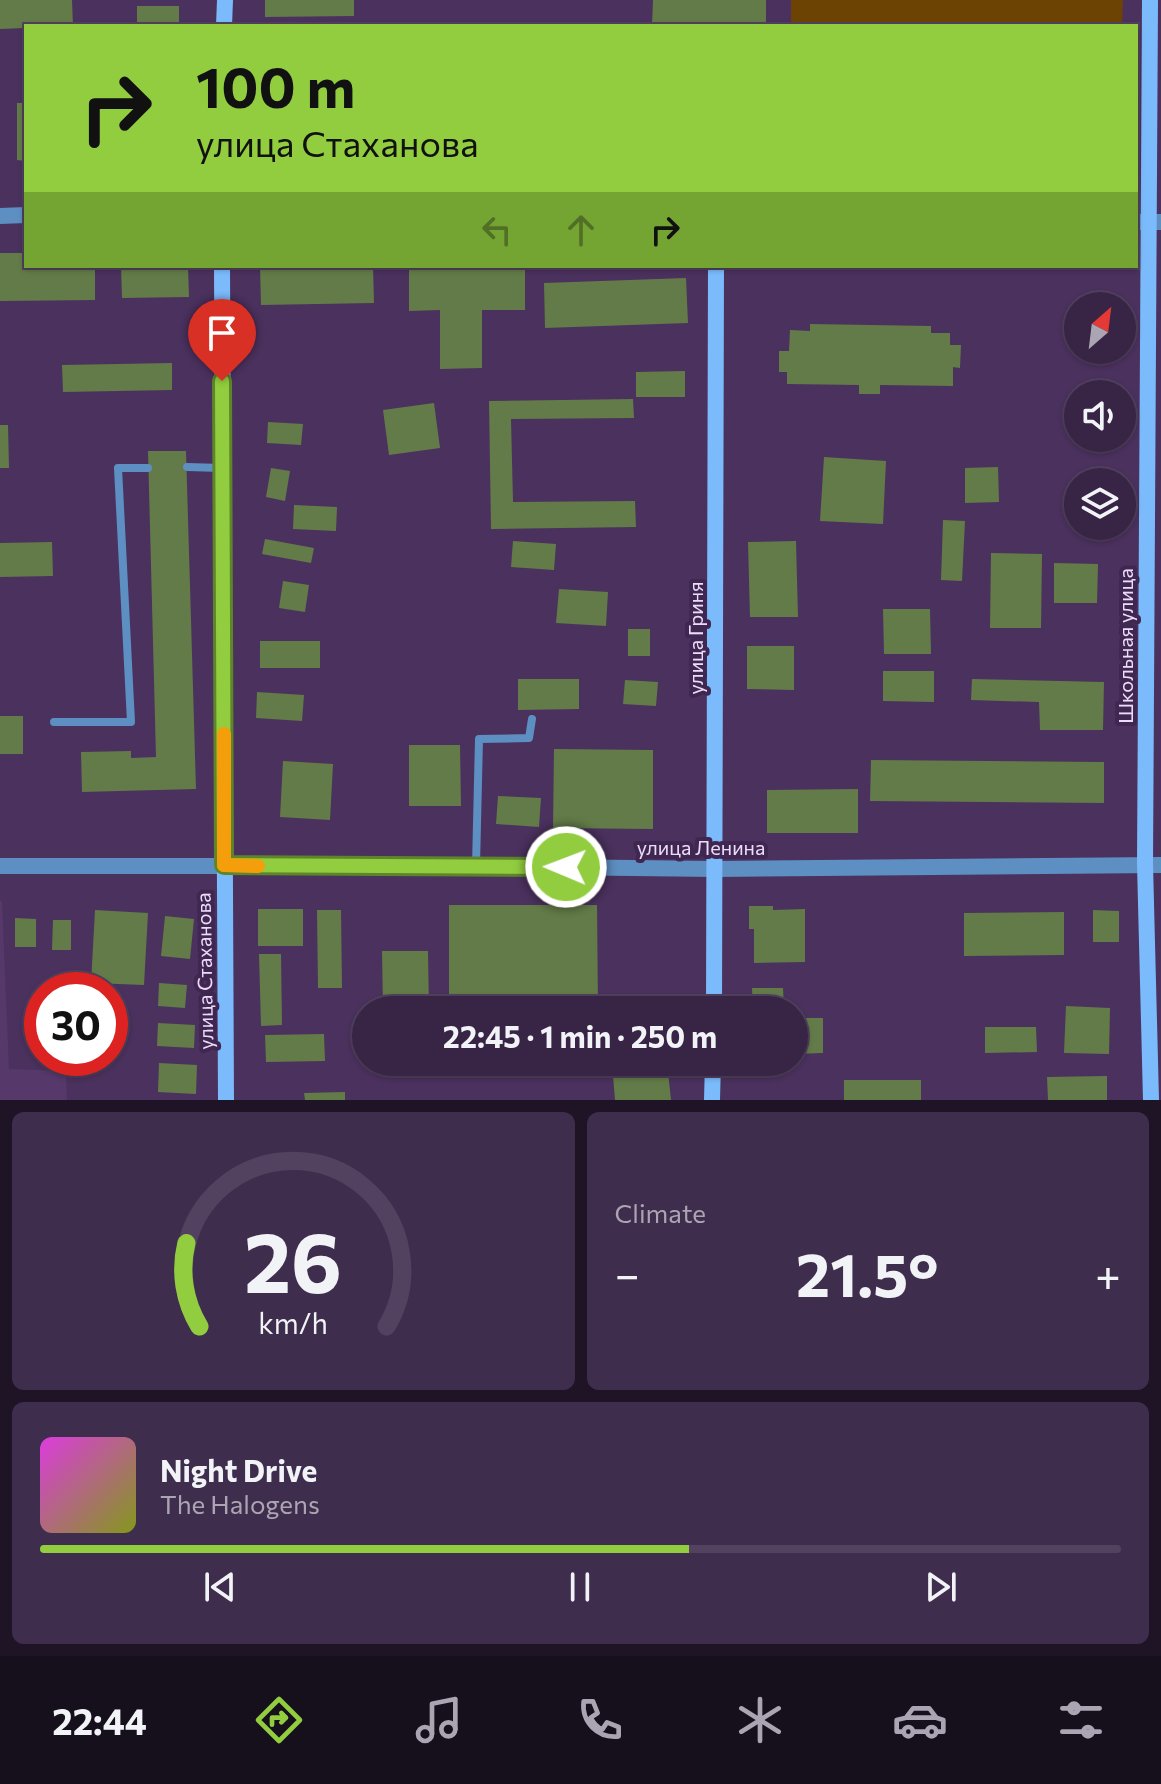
<!DOCTYPE html>
<html lang="en">
<head>
<meta charset="utf-8">
<style>
  body { margin:0; font-family:Commissioner,sans-serif; background:#3f2d4d; color:#f1f3f6; height:100vh; display:flex; flex-direction:column; font-size:30px; white-space:nowrap }
  * { box-sizing:border-box; margin:0 }
  p { font-size:26px; color:#aba5b3 }
  .icon { flex:none; width:44px; height:44px; fill:none; stroke:currentColor; stroke-width:2; stroke-linecap:round; stroke-linejoin:round }
  .map { position:relative; height:1100px; overflow:hidden }
  .drawer { display:flex; flex-direction:column; gap:12px; padding:12px; background:#1f1426; flex:1 }
  .drawer>* { flex:none }
  .top-card { position:absolute; left:24px; top:24px; width:1114px; height:244px; border-radius:0px; box-shadow:0 2px 6px #0004,0 0 0 2px #52425f; background:#91cd3f; color:#111; overflow:hidden }
  .needle { width:52px; rotate:28deg }
  .fabs { position:absolute; left:1064px; top:292px; display:grid; gap:16px }
  .fabs a { display:grid; place-items:center; width:72px; height:72px; border-radius:50%; background:#382546; box-shadow:0 2px 6px #0004,0 0 0 2px #52425f; font-size:40px }
  .speed { position:absolute; left:24px; top:972px; display:flex; gap:16px; font-size:40px; font-weight:700; text-align:center }
  .speed>* { display:grid; place-content:center; width:104px; height:104px; border-radius:50%; background:#382546; box-shadow:0 2px 6px #0004,0 0 0 2px #52425f; line-height:1 }
  .speed .limit { border:12px solid #d22; background:#fff; color:#111 }
  .pin { position:absolute; display:grid; place-items:center; width:68px; height:68px; color:#fff; margin:-82px -34px; border-radius:50% 50% 50% 0; rotate:-45deg; box-shadow:0 0 8px #0007 }
  .pin .icon { rotate:45deg }
  .me { position:absolute; width:88px; margin:-44px; rotate:271deg; stroke-linejoin:round; filter:drop-shadow(0 0 6px #0008) }
  .turn { display:flex; align-items:center; gap:28px; height:168px; padding:0 40px; font-size:36px }
  .turn .icon { width:104px; height:104px; stroke-width:2.5 }
  .turn b { display:block; font-size:56px; line-height:68px }
  .lanes { display:flex; align-items:center; height:76px; padding:0 40px; background:#0003; justify-content:center; gap:40px; direction:ltr }
  .lanes .off { opacity:.35 }
  .big { font-size:60px; font-weight:700; line-height:1.1 }
  .drawer .widget { flex:1; display:flex; flex-direction:column; justify-content:center; gap:12px; min-width:0; padding:0 28px; border-radius:12px; background:#3f2d4d }
  .drawer .dial { align-items:center; gap:0 }
  .dial svg { height:208px; overflow:visible; fill:none; stroke:#52425f; stroke-width:7; stroke-linecap:round; text-anchor:middle }
  .dial text { fill:#f1f3f6; stroke:none }
  .song { display:flex; align-items:center; gap:24px }
  .cover { width:96px; height:96px; border-radius:12px; background:linear-gradient(135deg,hsl(300 70% 55%),hsl(70 70% 35%)) }
  .played { height:8px; border-radius:4px; background:linear-gradient(90deg,#91cd3f 60%,#52425f 60%) }
  .keys { display:flex; justify-content:space-around; direction:ltr }
  .heat { display:flex; justify-content:space-between; align-items:center; font-size:44px; direction:ltr }
  .drawer .tiles { flex:1; display:grid; gap:12px; grid-template-columns:1fr 1fr }
  .widget:last-child { grid-column:span 2 }
  .trip { position:absolute; left:352px; top:996px; width:456px; height:80px; border-radius:40px; background:#382546; box-shadow:0 2px 6px #0004,0 0 0 2px #52425f; font-weight:700; line-height:80px; text-align:center }
  .tab-bar { display:flex; height:128px; justify-content:space-around; align-items:center; background:#160f1c; color:#aba5b3 }
  .tab-bar .icon { width:56px; height:56px }
  .tab-bar .on { color:#91cd3f }
  .tab-bar b { font-size:36px; color:#f1f3f6 }
  .map>svg:first-child { display:block }
  .built { fill:#56386b }
  .green { fill:#6d4303 }
  .building { fill:#637b48 }
  .lines { fill:none; stroke-linecap:round; stroke-linejoin:round }
  .lane { stroke:#5d8fc2; stroke-width:8 }
  .street { stroke:#5d8fc2; stroke-width:16 }
  .secondary { stroke:#7bbbfc; stroke-width:16 }
  .route-casing { stroke:#5e8529; stroke-width:20 }
  .route { stroke:#91cd3f; stroke-width:14 }
  .slow { stroke:#f59e0b; stroke-width:14 }
  .labels { text-anchor:middle; stroke-width:8; stroke-linejoin:round; paint-order:stroke }
  .street-label { font-size:20px; fill:#ebdcf8; stroke:#402752 }
</style>
</head>
<body>
<div class="map">
<svg width="1161" height="1100" viewBox="0 0 1161 1100">
  <rect width="100%" height="100%" fill="#4b315e"/>
  <path class="built" d="M 0,901 L 2,901 L 9,1069 L 66,1071 L 67,1100 L 0,1100 Z"/>
  <path class="green" d="M 791,0 L 1123,0 L 1122,26 L 791,26 Z"/>
  <path class="building" d="M 0,0 L 72,0 L 73,26 L 0,29 Z
    M 265,0 L 354,0 L 354,16 L 265,17 Z
    M 653,0 L 766,0 L 766,26 L 652,26 Z
    M 137,6 L 179,6 L 179,26 L 137,26 Z
    M 17,103 L 26,103 L 26,161 L 17,160 Z
    M 0,253 L 26,253 L 26,266 L 95,266 L 95,300 L 0,301 Z
    M 121,266 L 188,266 L 189,297 L 122,298 Z
    M 260,266 L 373,266 L 374,303 L 261,305 Z
    M 409,266 L 525,266 L 525,310 L 482,310 L 482,368 L 440,369 L 440,310 L 409,311 Z
    M 686,278 L 688,323 L 545,328 L 544,283 Z
    M 810,324 L 931,326 L 931,333 L 950,333 L 950,345 L 961,345 L 960,368 L 953,367 L 953,386 L 880,385 L 880,394 L 859,394 L 859,385 L 787,384 L 787,372 L 779,372 L 779,351 L 789,351 L 790,330 L 810,331 Z
    M 172,363 L 172,390 L 63,392 L 62,365 Z
    M 685,371 L 685,397 L 636,397 L 636,372 Z
    M 633,399 L 634,418 L 511,419 L 513,502 L 635,501 L 636,527 L 491,529 L 489,401 Z
    M 434,403 L 440,448 L 389,455 L 383,410 Z
    M 268,422 L 303,424 L 301,445 L 267,443 Z
    M 0,425 L 8,425 L 9,468 L 0,468 Z
    M 148,451 L 186,451 L 196,789 L 82,792 L 81,752 L 131,751 L 131,758 L 156,757 Z
    M 824,457 L 886,461 L 883,524 L 820,521 Z
    M 998,467 L 999,502 L 965,503 L 965,468 Z
    M 271,468 L 290,471 L 285,501 L 266,497 Z
    M 294,505 L 337,507 L 336,531 L 293,529 Z
    M 943,520 L 965,521 L 962,581 L 941,580 Z
    M 265,539 L 314,548 L 311,563 L 262,554 Z
    M 513,541 L 556,544 L 554,570 L 511,567 Z
    M 796,541 L 798,617 L 750,617 L 748,542 Z
    M 52,542 L 53,576 L 0,577 L 0,543 Z
    M 991,553 L 1042,554 L 1041,628 L 990,628 Z
    M 1054,563 L 1098,564 L 1097,603 L 1054,603 Z
    M 283,581 L 309,585 L 305,612 L 279,608 Z
    M 559,589 L 608,592 L 606,626 L 556,623 Z
    M 883,609 L 930,609 L 931,654 L 884,654 Z
    M 628,629 L 650,629 L 650,656 L 628,656 Z
    M 260,641 L 320,641 L 320,668 L 260,668 Z
    M 747,646 L 794,646 L 794,690 L 747,689 Z
    M 883,671 L 934,671 L 934,702 L 883,701 Z
    M 518,679 L 579,679 L 579,709 L 518,710 Z
    M 972,679 L 1104,682 L 1103,730 L 1040,730 L 1039,702 L 971,700 Z
    M 625,680 L 658,682 L 656,706 L 623,704 Z
    M 257,692 L 304,695 L 302,721 L 256,718 Z
    M 0,716 L 23,716 L 23,754 L 0,754 Z
    M 409,745 L 460,745 L 461,806 L 409,806 Z
    M 554,749 L 653,750 L 653,829 L 553,828 Z
    M 871,760 L 1104,762 L 1104,803 L 870,801 Z
    M 283,761 L 333,764 L 330,820 L 280,817 Z
    M 858,789 L 858,833 L 767,833 L 767,790 Z
    M 498,796 L 541,798 L 539,827 L 496,824 Z
    M 449,905 L 597,905 L 598,1010 L 449,1010 Z
    M 749,906 L 773,906 L 773,910 L 805,909 L 805,962 L 754,963 L 754,929 L 749,929 Z
    M 258,909 L 303,909 L 303,946 L 258,946 Z
    M 95,910 L 148,913 L 144,985 L 91,983 Z
    M 317,910 L 341,910 L 342,988 L 318,988 Z
    M 1093,910 L 1119,911 L 1119,942 L 1093,942 Z
    M 1064,912 L 1064,955 L 964,956 L 964,913 Z
    M 165,916 L 194,919 L 190,959 L 161,956 Z
    M 15,918 L 36,919 L 36,947 L 15,947 Z
    M 53,920 L 71,920 L 71,950 L 52,950 Z
    M 382,951 L 428,951 L 429,1010 L 383,1010 Z
    M 259,954 L 281,954 L 282,1025 L 261,1026 Z
    M 159,983 L 187,985 L 185,1008 L 158,1006 Z
    M 752,988 L 783,988 L 784,1010 L 753,1010 Z
    M 1066,1006 L 1110,1008 L 1109,1054 L 1064,1053 Z
    M 794,1018 L 823,1018 L 823,1053 L 794,1054 Z
    M 158,1023 L 195,1025 L 194,1048 L 157,1046 Z
    M 985,1027 L 1036,1027 L 1037,1052 L 985,1053 Z
    M 324,1034 L 325,1061 L 266,1062 L 265,1035 Z
    M 667,1062 L 671,1100 L 615,1100 L 612,1063 Z
    M 159,1063 L 197,1065 L 196,1094 L 158,1092 Z
    M 1107,1076 L 1107,1100 L 1048,1100 L 1047,1077 Z
    M 844,1080 L 921,1080 L 921,1100 L 844,1100 Z
    M 345,1092 L 345,1100 L 305,1100 L 304,1093 Z"/>
  <g class="lines">
    <path class="lane" d="M 187,467 L 222,468
      M 54,722 L 131,722 L 118,468 L 148,468
      M 476,866 L 479,739 L 529,738 L 532,719"/>
    <path class="street" d="M 0,216 L 26,215
      M 1136,222 L 1161,222
      M 0,866 L 476,866 L 716,869 L 1161,865"/>
    <path class="secondary" d="M 1150,0 L 1145,864 L 1151,1100
      M 224,26 L 225,0
      M 222,266 L 226,1100
      M 714,1010 L 716,266
      M 712,1100 L 713,1062"/>
  </g>
  <g class="lines">
    <defs>
      <path id="route" d="M 222,381 L 224,865 L 566,867"/>
    </defs>
    <use href="#route" class="route-casing"/>
    <use href="#route" class="route"/>
    <path class="slow" d="M 224,734 L 224,865 L 258,866"/>
  </g>
  <g class="labels">
    <g class="street-label">
      <text transform="translate(696 638) rotate(-90)" y="7">улица Гриня</text>
      <text transform="translate(1126 646) rotate(-90)" y="7">Школьная улица</text>
      <text x="701" y="855">улица Ленина</text>
      <text transform="translate(205 971) rotate(-91)" y="7">улица Стаханова</text>
    </g>
  </g>
</svg>
<div class="fabs">
<a><svg class="needle" viewBox="-14 -14 28 28"><path d="M0-13l5 13h-10z" fill="#e53935"/><path d="M0 13l5-13h-10z" fill="#aba5b3"/></svg></a>
<a><svg class="icon" aria-label="sound" viewBox="0 0 24 24"><path d="M4 9h4l5-4v14l-5-4H4zM17 9q2 3 0 6"/></svg></a>
<a><svg class="icon" aria-label="layers" viewBox="0 0 24 24"><path d="M12 4l9 5-9 5-9-5zM3 14l9 5 9-5"/></svg></a>
</div>
<div class="speed"><div class="limit">30</div></div>
<div class="pin" style="left:222px;top:381px;background:#d93025"><svg class="icon" aria-label="arrive" viewBox="0 0 24 24"><path d="M6 21V4h12l-3 4 3 4H6"/></svg></div>
<svg class="me" style="left:566px;top:867px" viewBox="-20 -20 40 40"><circle r="17" fill="#91cd3f" stroke="#fff" stroke-width="3"/><path d="M0-11L8 9 0 5-8 9z" fill="#fff"/></svg>
<div class="trip">22:45 · 1 min · 250 m</div>
<div class="top-card">
<div class="turn"><svg class="icon" aria-label="right" viewBox="0 0 24 24"><path d="M7 20v-9h11M14 6l5 5-5 5"/></svg><div><b>100 m</b>улица Стаханова</div></div>
<div class="lanes"><svg class="icon off" aria-label="left" viewBox="0 0 24 24"><path d="M17 20v-9H6M10 6l-5 5 5 5"/></svg><svg class="icon off" aria-label="ahead" viewBox="0 0 24 24"><path d="M12 20V5M6 11l6-6 6 6"/></svg><svg class="icon" aria-label="right" viewBox="0 0 24 24"><path d="M7 20v-9h11M14 6l5 5-5 5"/></svg></div>
</div>
</div>
<section class="drawer">
<div class="tiles">
<div class="widget dial"><svg viewBox="0 0 100 80">
<path d="M14 69A42 42 0 1 1 86 69"/>
<path d="M14 69A42 42 0 0 1 9 37" stroke="#91cd3f"/>
<text x="50" y="56" font-size="32" font-weight="700">26</text>
<text x="50" y="72" font-size="11">km/h</text>
</svg></div>
<div class="widget"><p>Climate</p>
<div class="heat"><a>−</a><b class="big">21.5°</b><a>+</a></div>
</div>
<div class="widget">
<div class="song"><i class="cover"></i><div><b>Night Drive</b><p>The Halogens</p></div></div>
<div class="played"></div>
<div class="keys"><svg class="icon" aria-label="previous" viewBox="0 0 24 24"><path d="M18 5L8 12l10 7zM5 5v14"/></svg><svg class="icon" aria-label="pause" viewBox="0 0 24 24"><path d="M8 5v14M16 5v14"/></svg><svg class="icon" aria-label="next" viewBox="0 0 24 24"><path d="M6 5l10 7-10 7zM19 5v14"/></svg></div>
</div>
</div>
</section>
<nav class="tab-bar">
<b>22:44</b>
<svg class="icon on" aria-label="directions" viewBox="0 0 24 24"><path d="M12 3l9 9-9 9-9-9zM9 14v-3h6M13 9l2 2-2 2"/></svg>
<svg class="icon" aria-label="music" viewBox="0 0 24 24"><path d="M9 18V5l10-2v13"/><circle cx="6" cy="18" r="3"/><circle cx="16" cy="16" r="3"/></svg>
<svg class="icon" aria-label="phone" viewBox="0 0 24 24"><path d="M5 4h4l2 5-3 2q2 4 5 5l2-3 5 2v4C11 20 4 13 5 4z"/></svg>
<svg class="icon" aria-label="climate" viewBox="0 0 24 24"><path d="M12 3v18M4 7l16 10M4 17L20 7"/></svg>
<svg class="icon" aria-label="car" viewBox="0 0 24 24"><path d="M5 17H2v-5l4-1 3-4h7l3 4 3 1v5h-3M9 17h6M6 11h13"/><circle cx="7" cy="17" r="2"/><circle cx="17" cy="17" r="2"/></svg>
<svg class="icon" aria-label="filters" viewBox="0 0 24 24"><path d="M4 7h16M4 17h16"/><circle cx="9" cy="7" r="2"/><circle cx="15" cy="17" r="2"/></svg>
</nav>
</body>
</html>
